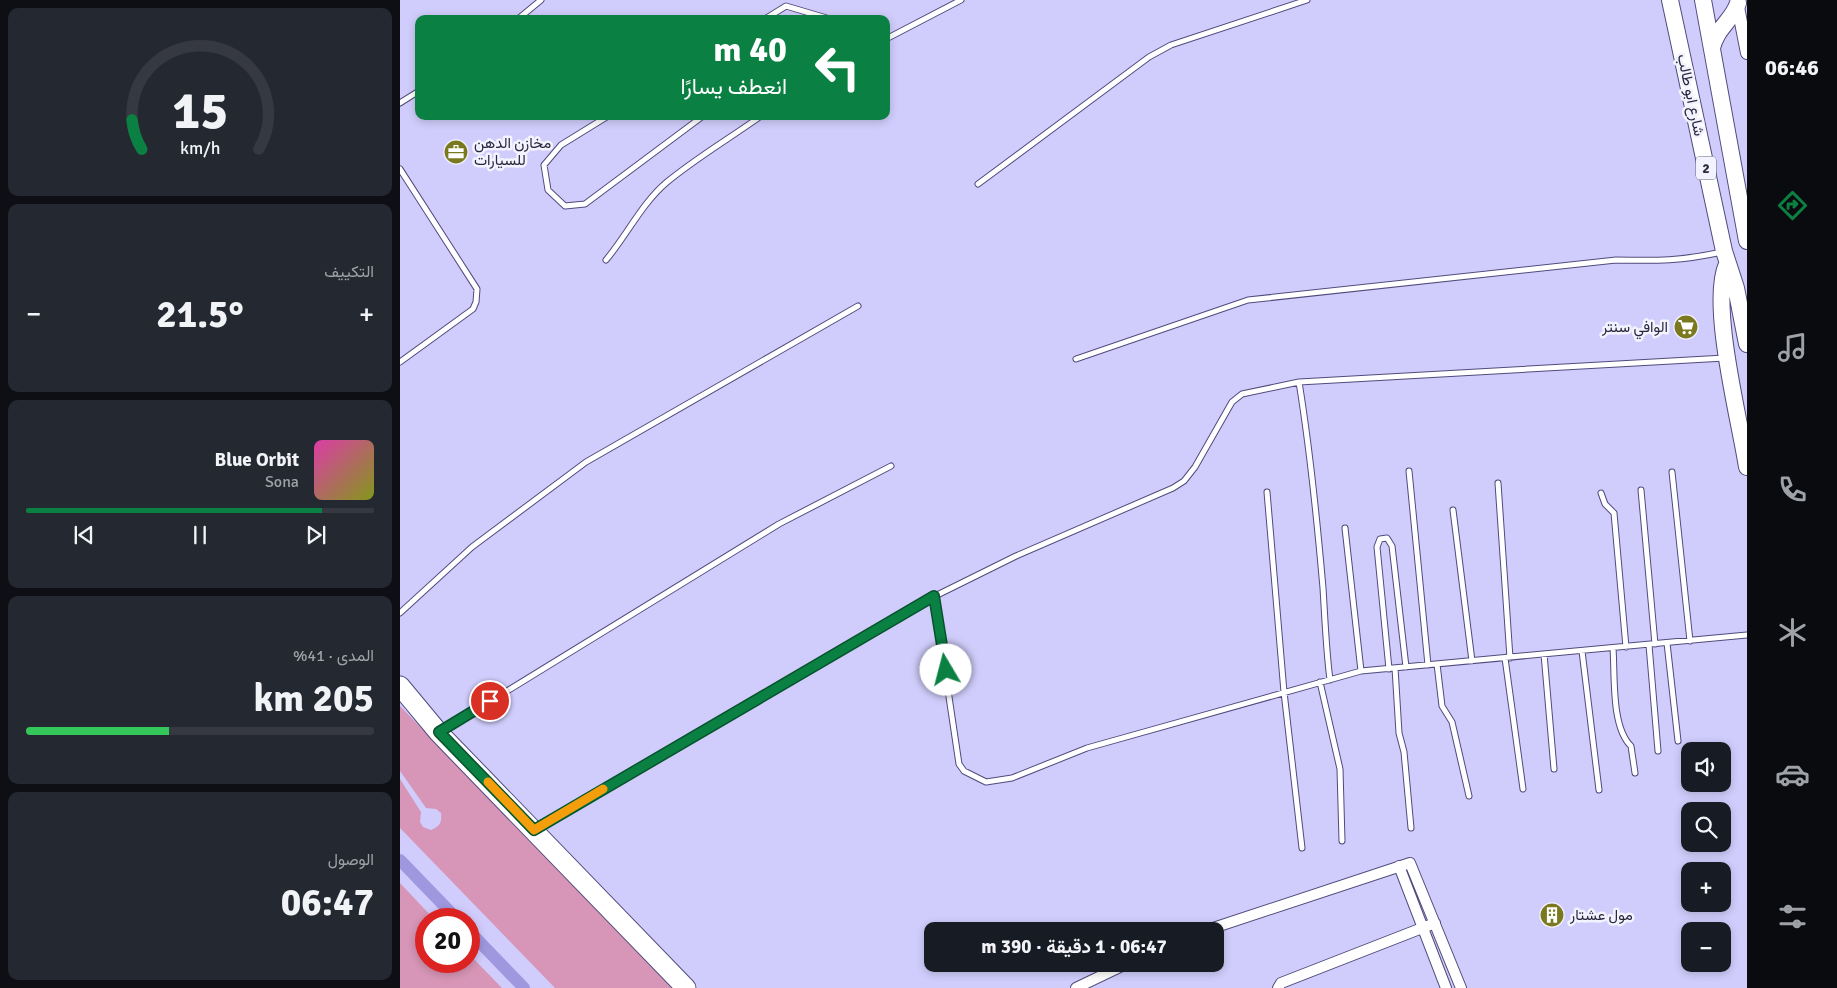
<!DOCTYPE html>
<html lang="ar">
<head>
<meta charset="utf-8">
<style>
  body { margin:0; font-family:Signika,Vazirmatn,sans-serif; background:#242831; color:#f1f3f6; direction:rtl; height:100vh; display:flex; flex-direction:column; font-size:19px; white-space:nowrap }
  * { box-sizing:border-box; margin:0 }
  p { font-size:16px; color:#9ea1a6 }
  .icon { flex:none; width:28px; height:28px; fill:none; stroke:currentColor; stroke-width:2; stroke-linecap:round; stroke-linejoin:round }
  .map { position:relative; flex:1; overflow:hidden; direction:ltr }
  .side { display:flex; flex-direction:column; gap:8px; padding:8px; background:#0d0f14; width:400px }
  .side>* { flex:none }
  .top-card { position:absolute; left:15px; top:15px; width:475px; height:105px; border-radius:10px; box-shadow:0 2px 8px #0003; direction:rtl; background:#0b8043; color:#fff; overflow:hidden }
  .controls { position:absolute; left:1281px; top:742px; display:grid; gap:10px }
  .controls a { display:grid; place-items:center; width:50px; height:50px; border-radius:10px; background:#171b24; box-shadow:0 2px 8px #0003; font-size:25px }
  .speed { position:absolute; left:15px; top:908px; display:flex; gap:10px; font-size:25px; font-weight:700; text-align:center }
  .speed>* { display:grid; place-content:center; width:65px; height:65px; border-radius:50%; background:#171b24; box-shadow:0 2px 8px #0003; line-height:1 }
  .speed .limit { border:8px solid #d22; background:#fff; color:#111 }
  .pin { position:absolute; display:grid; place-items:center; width:42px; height:42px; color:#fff; margin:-21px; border:2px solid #fff; border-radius:50%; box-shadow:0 1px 5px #0007 }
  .me { position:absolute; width:55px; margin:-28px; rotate:352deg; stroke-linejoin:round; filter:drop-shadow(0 0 4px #0008) }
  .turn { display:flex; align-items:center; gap:18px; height:105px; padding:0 20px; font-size:22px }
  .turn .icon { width:65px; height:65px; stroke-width:2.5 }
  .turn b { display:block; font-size:35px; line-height:42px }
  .big { font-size:38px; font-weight:700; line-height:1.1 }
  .side .widget { flex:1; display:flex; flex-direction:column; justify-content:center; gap:8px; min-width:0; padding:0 18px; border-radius:10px; background:#242831 }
  .side .dial { align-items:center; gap:0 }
  .dial svg { height:130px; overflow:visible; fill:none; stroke:#363941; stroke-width:7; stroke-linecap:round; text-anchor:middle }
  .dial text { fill:#f1f3f6; stroke:none }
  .song { display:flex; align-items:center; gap:15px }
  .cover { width:60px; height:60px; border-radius:8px; background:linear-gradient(135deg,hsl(320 70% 55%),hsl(70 70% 35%)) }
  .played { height:5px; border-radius:2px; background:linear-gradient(90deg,#0b8043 85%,#363941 85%) }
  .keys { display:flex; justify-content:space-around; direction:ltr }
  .heat { display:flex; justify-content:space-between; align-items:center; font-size:28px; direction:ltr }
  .charge { height:8px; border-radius:4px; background:linear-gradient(90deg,#34c759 41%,#363941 0) }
  .trip { position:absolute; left:524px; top:922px; width:300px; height:50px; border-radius:10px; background:#171b24; box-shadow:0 2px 8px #0003; font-weight:700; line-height:50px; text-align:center; direction:rtl }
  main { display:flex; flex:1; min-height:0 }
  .tab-bar { display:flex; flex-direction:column; width:90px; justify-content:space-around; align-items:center; background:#090b0e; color:#9ea1a6 }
  .tab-bar .icon { width:35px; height:35px }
  .tab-bar .current { color:#0b8043 }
  .tab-bar b { font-size:22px; color:#f1f3f6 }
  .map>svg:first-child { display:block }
  .green { fill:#d796b7 }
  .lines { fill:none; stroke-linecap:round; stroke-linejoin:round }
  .canal { stroke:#9f98df; stroke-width:12 }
  .service-casing { stroke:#504b7c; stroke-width:7 }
  .minor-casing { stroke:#504b7c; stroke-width:12 }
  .tertiary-casing { stroke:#504b7c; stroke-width:14 }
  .trunk-casing { stroke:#504b7c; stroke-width:18 }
  .motorway-casing { stroke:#504b7c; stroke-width:21 }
  .service { stroke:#fff; stroke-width:5 }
  .minor { stroke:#fff; stroke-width:10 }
  .tertiary { stroke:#fff; stroke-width:12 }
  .trunk { stroke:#fff; stroke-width:16 }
  .motorway { stroke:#fff; stroke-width:19 }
  .route-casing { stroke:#07532c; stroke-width:12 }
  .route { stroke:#0b8043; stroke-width:9 }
  .slow { stroke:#f59e0b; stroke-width:9 }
  .labels { text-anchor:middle; stroke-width:5; stroke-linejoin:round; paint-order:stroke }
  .shield { fill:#f3f3ff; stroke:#666477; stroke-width:1 }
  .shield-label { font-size:14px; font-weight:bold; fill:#29273d }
  .street-label { font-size:15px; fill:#29273d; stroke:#f3f3ff }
  .poi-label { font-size:15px; fill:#29273d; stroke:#f3f3ff; text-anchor:start }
</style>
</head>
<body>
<main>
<nav class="tab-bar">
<b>06:46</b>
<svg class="icon current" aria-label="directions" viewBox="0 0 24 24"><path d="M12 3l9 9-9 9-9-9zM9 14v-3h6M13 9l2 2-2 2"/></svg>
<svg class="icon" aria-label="music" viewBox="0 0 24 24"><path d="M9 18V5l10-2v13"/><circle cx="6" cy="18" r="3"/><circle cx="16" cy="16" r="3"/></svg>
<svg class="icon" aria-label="phone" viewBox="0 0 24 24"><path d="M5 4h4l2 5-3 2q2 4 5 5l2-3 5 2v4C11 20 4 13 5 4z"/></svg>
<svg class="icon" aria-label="climate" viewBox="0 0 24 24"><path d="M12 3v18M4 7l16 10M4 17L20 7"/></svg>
<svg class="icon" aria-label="car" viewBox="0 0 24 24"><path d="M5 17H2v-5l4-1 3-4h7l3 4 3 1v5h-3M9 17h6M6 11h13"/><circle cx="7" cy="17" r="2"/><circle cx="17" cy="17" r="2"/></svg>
<svg class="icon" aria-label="filters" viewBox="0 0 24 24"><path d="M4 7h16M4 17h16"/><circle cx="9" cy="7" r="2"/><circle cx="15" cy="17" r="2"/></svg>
</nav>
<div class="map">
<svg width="1347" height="988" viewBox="0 0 1347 988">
  <rect width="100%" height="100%" fill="#d0cdfc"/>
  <path class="green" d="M 0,706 L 272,988 L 155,988 L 0,828 L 0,779 L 21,812 L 20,822 L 23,827 L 31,830 C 40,826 42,823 41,813 L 36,809 L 26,808 L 0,771 Z
    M 0,883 L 34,919 L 26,919 L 26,961 L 69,961 L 69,954 L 102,988 L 0,988 Z"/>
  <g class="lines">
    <path class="canal" d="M 0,860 L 57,919
      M 69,931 L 124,988"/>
    <defs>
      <path id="service" d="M 118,19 L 141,0
        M 365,19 L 386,6 L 430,19
        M 486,39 L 561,0
        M 0,103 L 19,91
        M 208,116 L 161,145 L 144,165 L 148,190 L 165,206 L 185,204 L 303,116
        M 0,169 L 77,289 L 76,302 L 73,309 L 0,362
        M 578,184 L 749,57 L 771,45 L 907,0
        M 206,260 C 227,235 242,203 267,182 C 296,158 330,138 361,116
        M 676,359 L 848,300 L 1216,260 C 1258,261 1281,261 1322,252
        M 899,382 C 910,450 917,519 923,588 C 925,619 926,649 930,680
        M 1009,471 L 1028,665
        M 1272,472 L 1290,641
        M 1098,483 L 1110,658
        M 1241,490 L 1255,644
        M 867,492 L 884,692 L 902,848
        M 1201,493 L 1205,504 L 1214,513 L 1226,647
        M 1053,510 L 1072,661
        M 945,528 L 961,671
        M 534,596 L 559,764 L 564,771 L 586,782 L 612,778 L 687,748 L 961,671 L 1347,635
        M 0,613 L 72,547 L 186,462 L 458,306
        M 1267,643 L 1278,741
        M 1249,645 L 1258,751
        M 1213,648 C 1215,675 1211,727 1231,746 L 1235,773
        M 1182,651 L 1199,790
        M 1144,654 L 1154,769
        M 1105,658 L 1123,789
        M 1037,664 L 1042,706 L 1052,722 L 1069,796
        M 995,668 L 999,733 L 1004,752 L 1011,828
        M 989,669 L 977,547 L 980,539 L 987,538 L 992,546 L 1006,667
        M 920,682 L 940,769 L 942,841
        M 42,731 L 379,524 L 491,466
        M 136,828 L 519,604 L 616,556 L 773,488 L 784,481 L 795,467 L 832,402 L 842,394 L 899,382 L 1325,358"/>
      <path id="minor" d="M 999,866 L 1046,988
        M 804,931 L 1010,863 L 1061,988
        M 676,988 L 726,964
        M 878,988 L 881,983 L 1035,923"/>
      <path id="tertiary" d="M 1337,2 L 1347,53"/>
      <path id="trunk" d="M 1270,0 L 1324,251 L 1336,288 L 1347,344
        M 1303,0 L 1347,241
        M 1312,48 C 1317,27 1333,20 1338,3
        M 1327,264 C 1309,303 1340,421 1347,467"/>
      <path id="motorway" d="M 0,686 L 39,733 L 286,988"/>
    </defs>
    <use href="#service" class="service-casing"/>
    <use href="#minor" class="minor-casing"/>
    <use href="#tertiary" class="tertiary-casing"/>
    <use href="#trunk" class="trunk-casing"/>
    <use href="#motorway" class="motorway-casing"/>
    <use href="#service" class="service"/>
    <use href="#minor" class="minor"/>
    <use href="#tertiary" class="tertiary"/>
    <use href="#trunk" class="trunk"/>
    <use href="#motorway" class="motorway"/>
  </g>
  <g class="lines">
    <defs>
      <path id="route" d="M 90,701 L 39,732 L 134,830 L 534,596 L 546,670"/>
    </defs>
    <use href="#route" class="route-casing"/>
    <use href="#route" class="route"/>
    <path class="slow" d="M 88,782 L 134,830 L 203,789"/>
  </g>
  <defs>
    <symbol id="office-disc" viewBox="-11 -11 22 22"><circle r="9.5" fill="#7b791f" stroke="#f3f3ff"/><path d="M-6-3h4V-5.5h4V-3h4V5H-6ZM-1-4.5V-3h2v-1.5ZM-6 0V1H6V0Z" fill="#fff"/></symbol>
    <symbol id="supermarket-disc" viewBox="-11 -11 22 22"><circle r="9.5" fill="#7b791f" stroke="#f3f3ff"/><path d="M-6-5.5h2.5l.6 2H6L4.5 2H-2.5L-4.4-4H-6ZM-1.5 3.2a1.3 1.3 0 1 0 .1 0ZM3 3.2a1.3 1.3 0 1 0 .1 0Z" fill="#fff"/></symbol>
    <symbol id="building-disc" viewBox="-11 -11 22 22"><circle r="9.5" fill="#7b791f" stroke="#f3f3ff"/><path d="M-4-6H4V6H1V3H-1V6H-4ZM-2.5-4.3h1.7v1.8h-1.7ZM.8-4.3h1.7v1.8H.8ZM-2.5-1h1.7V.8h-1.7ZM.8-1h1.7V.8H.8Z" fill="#fff"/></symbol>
  </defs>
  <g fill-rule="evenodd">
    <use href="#office-disc" x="42" y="138" width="28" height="28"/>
    <use href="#supermarket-disc" x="1272" y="313" width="28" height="28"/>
    <use href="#building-disc" x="1138" y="901" width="28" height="28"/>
  </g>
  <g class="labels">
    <rect class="shield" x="1296" y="156.5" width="20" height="23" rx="4"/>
    <g class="shield-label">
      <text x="1306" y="173">2</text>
    </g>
    <g class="street-label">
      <text transform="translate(1291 95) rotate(78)" y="5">شارع ابو طالب</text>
    </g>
    <g class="poi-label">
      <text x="74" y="148">مخازن الدهن<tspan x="74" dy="17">للسيارات</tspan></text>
      <text x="1268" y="332" text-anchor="end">الوافي سنتر</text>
      <text x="1170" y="920">مول عشتار</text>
    </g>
  </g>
</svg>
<div class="controls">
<a><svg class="icon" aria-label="sound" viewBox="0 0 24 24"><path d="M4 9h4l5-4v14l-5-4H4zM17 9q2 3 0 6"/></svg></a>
<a><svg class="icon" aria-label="search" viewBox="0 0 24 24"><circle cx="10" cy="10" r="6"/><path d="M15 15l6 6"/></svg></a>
<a>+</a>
<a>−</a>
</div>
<div class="speed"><div class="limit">20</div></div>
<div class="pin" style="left:90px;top:701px;background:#d93025"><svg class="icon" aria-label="arrive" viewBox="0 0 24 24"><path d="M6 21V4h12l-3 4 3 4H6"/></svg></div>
<svg class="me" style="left:546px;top:670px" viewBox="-20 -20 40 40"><circle r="19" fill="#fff"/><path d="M0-13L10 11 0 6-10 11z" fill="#0b8043"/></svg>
<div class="trip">06:47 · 1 دقيقة · 390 m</div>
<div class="top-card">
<div class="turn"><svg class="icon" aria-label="left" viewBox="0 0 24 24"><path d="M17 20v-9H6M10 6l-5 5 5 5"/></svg><div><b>40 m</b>انعطف يسارًا</div></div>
</div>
</div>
<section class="side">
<div class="widget dial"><svg viewBox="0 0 100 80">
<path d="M14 69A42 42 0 1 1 86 69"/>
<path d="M14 69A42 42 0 0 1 8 51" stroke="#0b8043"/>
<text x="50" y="56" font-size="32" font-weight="700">15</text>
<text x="50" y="72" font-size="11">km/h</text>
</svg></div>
<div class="widget"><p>التكييف</p>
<div class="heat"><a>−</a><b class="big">21.5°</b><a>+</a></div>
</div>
<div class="widget">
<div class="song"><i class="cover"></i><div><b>Blue Orbit</b><p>Sona</p></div></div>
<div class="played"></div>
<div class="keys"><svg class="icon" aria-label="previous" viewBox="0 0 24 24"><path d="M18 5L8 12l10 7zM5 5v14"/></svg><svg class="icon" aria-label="pause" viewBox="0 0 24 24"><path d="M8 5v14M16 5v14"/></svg><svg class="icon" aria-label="next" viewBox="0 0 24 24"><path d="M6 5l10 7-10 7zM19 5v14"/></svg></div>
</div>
<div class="widget"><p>المدى · 41%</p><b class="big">205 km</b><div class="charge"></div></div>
<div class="widget"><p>الوصول</p><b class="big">06:47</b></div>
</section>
</main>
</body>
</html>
